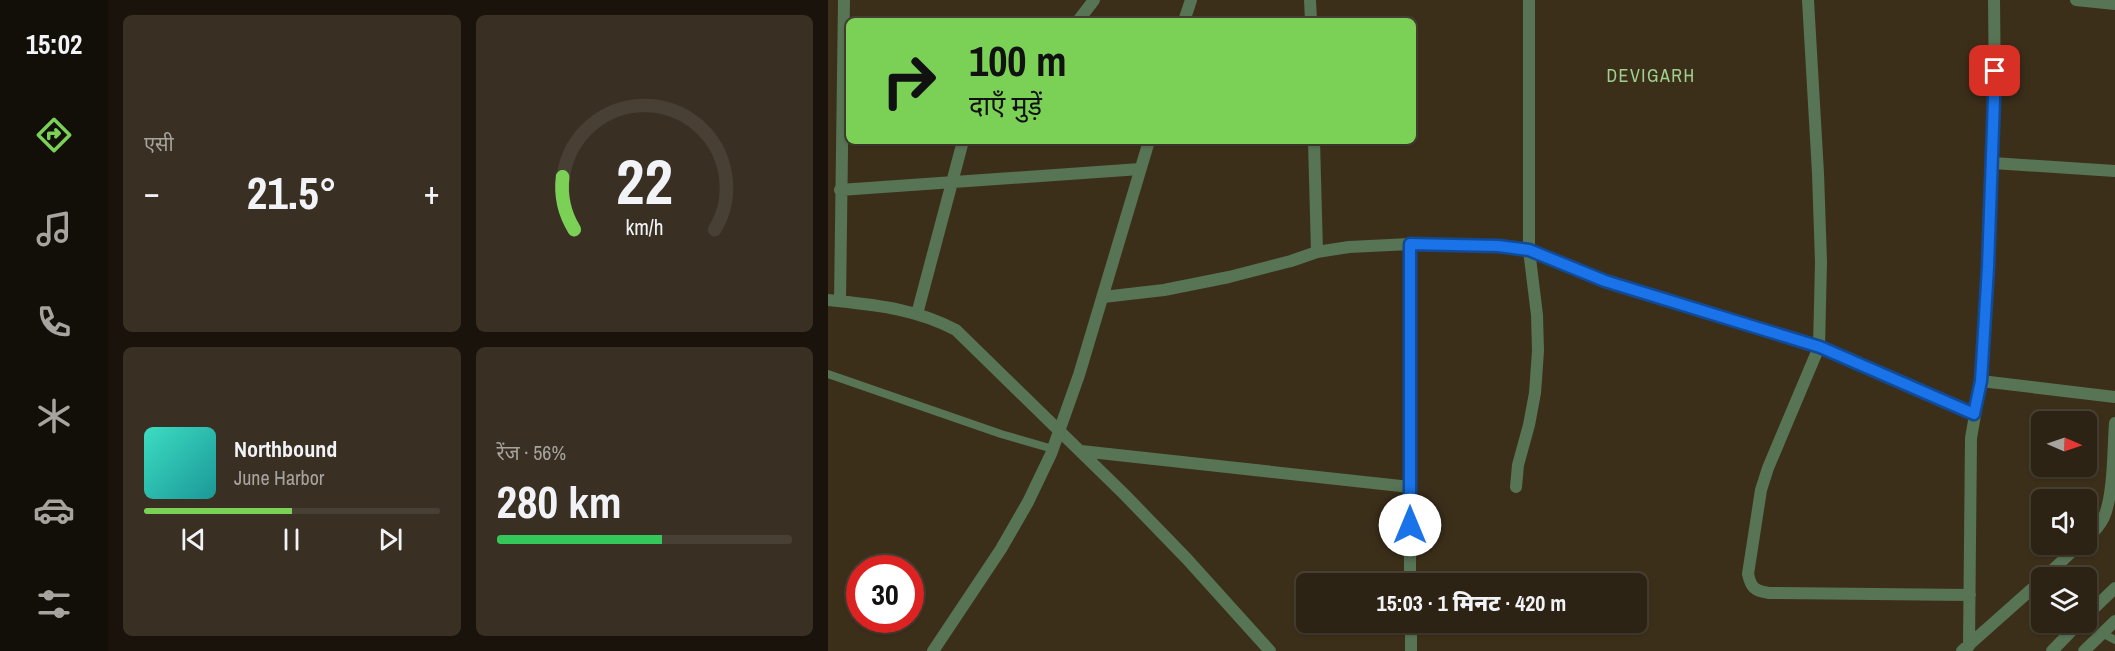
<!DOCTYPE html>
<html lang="hi">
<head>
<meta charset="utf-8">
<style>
  body { margin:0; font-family:"Archivo Narrow","Noto Sans Devanagari",sans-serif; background:#392f22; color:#f1f3f6; height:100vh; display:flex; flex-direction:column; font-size:22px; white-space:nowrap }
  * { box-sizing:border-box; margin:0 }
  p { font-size:20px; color:#a7a4a0 }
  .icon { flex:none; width:33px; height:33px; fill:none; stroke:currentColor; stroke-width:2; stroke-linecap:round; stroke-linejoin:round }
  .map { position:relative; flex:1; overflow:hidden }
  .panel { display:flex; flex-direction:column; gap:15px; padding:15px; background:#19130b; width:720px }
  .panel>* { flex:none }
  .banner { position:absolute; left:18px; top:18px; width:570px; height:126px; border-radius:9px; box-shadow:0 2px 4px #0004,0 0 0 2px #484034; background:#7bd156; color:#111; overflow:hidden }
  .needle { width:39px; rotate:92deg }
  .controls { position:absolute; left:1203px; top:411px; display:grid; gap:12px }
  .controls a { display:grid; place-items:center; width:66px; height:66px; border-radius:9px; background:#2d2314; box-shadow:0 2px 4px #0004,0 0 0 2px #484034; font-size:30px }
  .speed { position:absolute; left:18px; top:555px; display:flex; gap:12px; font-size:30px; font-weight:700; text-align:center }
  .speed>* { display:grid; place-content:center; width:78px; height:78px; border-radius:50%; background:#2d2314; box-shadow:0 2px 4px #0004,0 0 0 2px #484034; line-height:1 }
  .speed .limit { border:9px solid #d22; background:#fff; color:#111 }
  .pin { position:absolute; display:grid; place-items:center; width:51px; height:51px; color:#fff; margin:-26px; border-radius:12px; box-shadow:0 3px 9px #0006 }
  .me { position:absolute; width:66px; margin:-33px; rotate:0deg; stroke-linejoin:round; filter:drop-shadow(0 0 4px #0008) }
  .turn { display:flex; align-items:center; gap:21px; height:126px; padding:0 24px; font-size:27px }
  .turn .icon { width:78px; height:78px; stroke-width:2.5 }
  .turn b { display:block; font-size:42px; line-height:51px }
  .big { font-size:45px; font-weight:800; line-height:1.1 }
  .panel .card { flex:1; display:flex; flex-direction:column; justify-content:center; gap:9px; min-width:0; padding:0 21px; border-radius:9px; background:#392f22 }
  .panel .dial { align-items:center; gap:0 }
  .dial svg { height:156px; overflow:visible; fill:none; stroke:#484034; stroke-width:7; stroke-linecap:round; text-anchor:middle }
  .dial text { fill:#f1f3f6; stroke:none }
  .song { display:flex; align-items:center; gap:18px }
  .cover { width:72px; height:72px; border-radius:9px; background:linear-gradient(135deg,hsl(170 70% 55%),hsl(180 70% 35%)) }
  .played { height:6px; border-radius:3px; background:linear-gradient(90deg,#7bd156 50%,#484034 50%) }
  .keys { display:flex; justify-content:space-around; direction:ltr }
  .heat { display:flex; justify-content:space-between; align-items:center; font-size:33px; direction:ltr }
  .charge { height:9px; border-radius:4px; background:linear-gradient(90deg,#34c759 56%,#484034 0) }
  .panel .tiles { flex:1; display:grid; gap:15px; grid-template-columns:repeat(2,1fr) }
  .trip { position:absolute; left:468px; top:573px; width:351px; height:60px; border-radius:9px; background:#2d2314; box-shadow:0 2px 4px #0004,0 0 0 2px #484034; font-weight:800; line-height:60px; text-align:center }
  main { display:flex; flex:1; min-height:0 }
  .menu { display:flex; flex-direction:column; width:108px; justify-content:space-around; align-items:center; background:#120e08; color:#a7a4a0 }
  .menu .icon { width:42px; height:42px }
  .menu .selected { color:#7bd156 }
  .menu b { font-size:27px; color:#f1f3f6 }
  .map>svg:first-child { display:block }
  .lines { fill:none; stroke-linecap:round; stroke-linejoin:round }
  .service { stroke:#577455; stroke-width:8 }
  .minor { stroke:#577455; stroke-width:12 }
  .tertiary { stroke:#577455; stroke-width:12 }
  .route-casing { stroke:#114b97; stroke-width:15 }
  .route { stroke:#1a73e8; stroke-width:10 }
  .labels { text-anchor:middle; stroke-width:6; stroke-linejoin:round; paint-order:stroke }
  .quarter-label { font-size:18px; letter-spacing:1.5px; fill:#a0cf8f; stroke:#3c2f1a }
</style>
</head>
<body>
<main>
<nav class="menu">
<b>15:02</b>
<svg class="icon selected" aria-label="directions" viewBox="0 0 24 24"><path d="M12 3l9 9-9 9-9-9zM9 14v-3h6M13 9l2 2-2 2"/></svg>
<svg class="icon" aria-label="music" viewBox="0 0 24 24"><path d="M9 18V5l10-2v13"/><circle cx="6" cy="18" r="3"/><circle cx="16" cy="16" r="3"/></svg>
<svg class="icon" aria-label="phone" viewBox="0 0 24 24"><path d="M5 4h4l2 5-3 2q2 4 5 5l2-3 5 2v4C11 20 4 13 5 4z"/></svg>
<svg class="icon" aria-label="climate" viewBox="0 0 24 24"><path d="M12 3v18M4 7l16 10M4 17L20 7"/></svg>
<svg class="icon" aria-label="car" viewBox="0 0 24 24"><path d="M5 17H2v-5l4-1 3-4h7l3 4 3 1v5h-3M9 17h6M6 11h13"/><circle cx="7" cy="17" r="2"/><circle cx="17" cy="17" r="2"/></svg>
<svg class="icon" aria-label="filters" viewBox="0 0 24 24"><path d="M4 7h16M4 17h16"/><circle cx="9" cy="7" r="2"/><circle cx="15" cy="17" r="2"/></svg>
</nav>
<section class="panel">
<div class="tiles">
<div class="card"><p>एसी</p>
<div class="heat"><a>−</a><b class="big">21.5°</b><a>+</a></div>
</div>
<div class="card dial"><svg viewBox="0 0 100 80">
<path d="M14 69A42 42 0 1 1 86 69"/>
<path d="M14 69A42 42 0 0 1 8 42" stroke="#7bd156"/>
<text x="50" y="56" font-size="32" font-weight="700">22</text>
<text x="50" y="72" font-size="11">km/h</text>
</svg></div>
<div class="card">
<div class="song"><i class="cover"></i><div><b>Northbound</b><p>June Harbor</p></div></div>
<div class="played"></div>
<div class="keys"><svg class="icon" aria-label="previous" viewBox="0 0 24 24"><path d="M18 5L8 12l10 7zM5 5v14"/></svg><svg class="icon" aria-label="pause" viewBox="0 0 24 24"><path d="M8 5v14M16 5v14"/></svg><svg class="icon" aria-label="next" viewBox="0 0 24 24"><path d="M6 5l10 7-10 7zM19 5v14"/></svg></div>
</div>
<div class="card"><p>रेंज · 56%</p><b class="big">280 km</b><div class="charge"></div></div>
</div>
</section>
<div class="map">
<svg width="1287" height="651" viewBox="0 0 1287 651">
  <rect width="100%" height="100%" fill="#3c2f1a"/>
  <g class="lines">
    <path class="service" d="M 0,374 L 173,434 L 225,449
      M 1274,633 L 1287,640"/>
    <path class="minor" d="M 482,0 L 483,21
      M 980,0 L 990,173 L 993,262 L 991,347 L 940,468 L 933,490 L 920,574 C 923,588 927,591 941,593 L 1142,595
      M 1248,0 L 1287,4
      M 250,21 L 266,0
      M 486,141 L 489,252
      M 1165,163 L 1287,171
      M 12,190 L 312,169
      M 275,297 L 336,290 L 401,277 L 463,261 L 489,252 L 521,247 L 582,244 L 670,246 L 701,250 L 777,281 L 991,347 L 1146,414
      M 0,300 C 46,305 87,308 128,330 L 296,494 L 359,559 L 442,651
      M 12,301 L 16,0
      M 89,314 L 135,141
      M 1153,381 L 1287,397
      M 253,451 L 582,487
      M 688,487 L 690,465 L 701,425 L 707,393 L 710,351 L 709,315 L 701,250 L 701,0
      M 1258,539 C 1266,532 1272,526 1276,517 C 1286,493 1285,449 1287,423
      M 1216,578 L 1252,544
      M 582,584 L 582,244
      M 1258,616 L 1287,588
      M 583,622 L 583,651
      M 1141,646 L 1143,438 L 1153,381 L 1160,267 L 1167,95 L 1166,0
      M 1134,651 L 1214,580
      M 1224,651 L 1252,622
      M 1256,651 L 1287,621"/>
    <path class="tertiary" d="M 356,21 L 363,0
      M 105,651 L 173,549 L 200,502 L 223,454 L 251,375 L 321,141"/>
  </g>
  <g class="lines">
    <defs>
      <path id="route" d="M 582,525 L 582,244 L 670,246 L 701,250 L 777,281 L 992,347 L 1146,414 L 1153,381 L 1160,267 L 1167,71"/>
    </defs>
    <use href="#route" class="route-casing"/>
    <use href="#route" class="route"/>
  </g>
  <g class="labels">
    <g class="quarter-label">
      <text x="823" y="82">DEVIGARH</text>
    </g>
  </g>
</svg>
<div class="controls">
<a><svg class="needle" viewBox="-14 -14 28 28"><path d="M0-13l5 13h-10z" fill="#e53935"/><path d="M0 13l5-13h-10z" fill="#a7a4a0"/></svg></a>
<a><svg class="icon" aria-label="sound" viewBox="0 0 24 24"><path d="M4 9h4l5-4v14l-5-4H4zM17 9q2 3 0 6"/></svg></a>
<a><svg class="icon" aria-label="layers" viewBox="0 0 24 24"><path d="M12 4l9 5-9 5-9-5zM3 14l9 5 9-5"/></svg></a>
</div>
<div class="speed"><div class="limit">30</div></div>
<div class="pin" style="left:1167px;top:71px;background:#d93025"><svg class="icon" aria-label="arrive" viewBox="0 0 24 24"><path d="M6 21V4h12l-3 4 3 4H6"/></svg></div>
<svg class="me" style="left:582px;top:525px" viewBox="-20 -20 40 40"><circle r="19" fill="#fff"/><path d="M0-13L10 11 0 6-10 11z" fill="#1a73e8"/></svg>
<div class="trip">15:03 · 1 मिनट · 420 m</div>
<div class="banner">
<div class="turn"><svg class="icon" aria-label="right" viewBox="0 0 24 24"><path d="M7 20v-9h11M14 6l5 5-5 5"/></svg><div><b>100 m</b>दाएँ मुड़ें</div></div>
</div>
</div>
</main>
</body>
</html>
